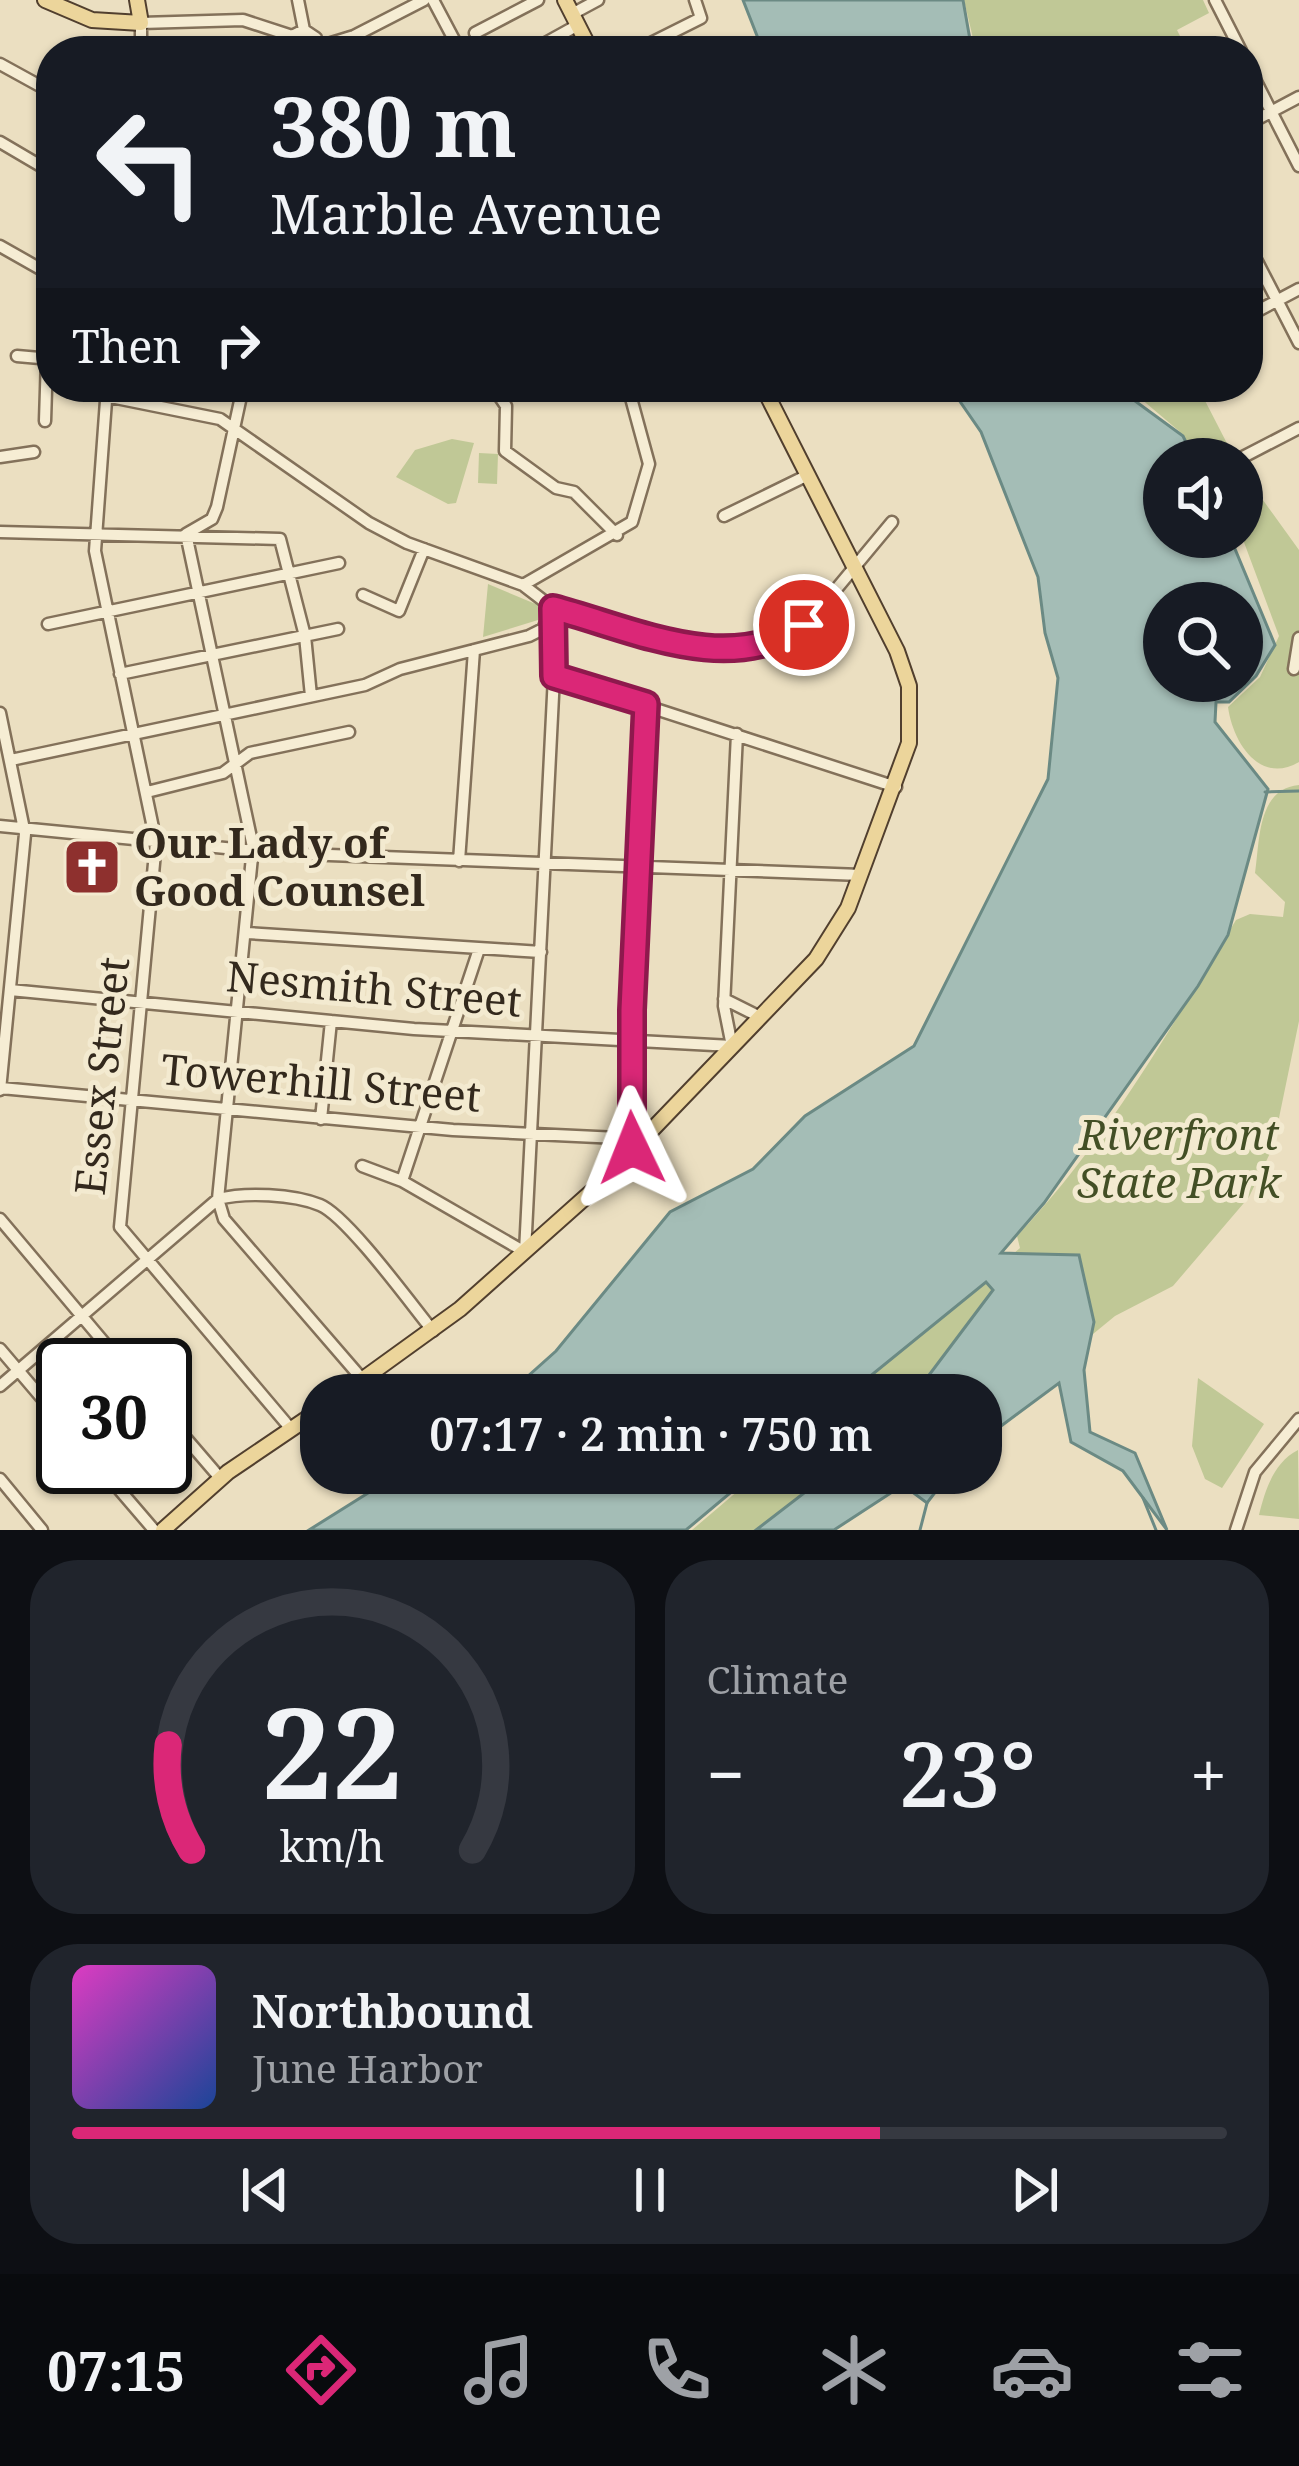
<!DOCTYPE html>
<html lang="en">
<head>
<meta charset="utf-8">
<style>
  body { margin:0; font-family:"Noto Serif",serif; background:#20242c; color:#f1f3f6; height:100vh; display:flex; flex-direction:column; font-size:45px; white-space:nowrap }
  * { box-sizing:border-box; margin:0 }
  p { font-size:39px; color:#9ea1a6 }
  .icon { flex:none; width:66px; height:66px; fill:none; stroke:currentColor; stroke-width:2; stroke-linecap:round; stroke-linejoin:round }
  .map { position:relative; height:1530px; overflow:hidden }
  .sheet { display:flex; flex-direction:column; gap:30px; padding:30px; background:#0d0f14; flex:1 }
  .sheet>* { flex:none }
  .banner { position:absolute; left:36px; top:36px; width:1227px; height:366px; border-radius:48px; box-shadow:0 3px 9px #0004; background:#171b24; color:#f1f3f6; overflow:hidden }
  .fabs { position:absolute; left:1143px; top:438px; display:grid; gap:24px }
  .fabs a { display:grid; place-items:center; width:120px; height:120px; border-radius:50%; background:#171b24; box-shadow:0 3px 9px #0004; font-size:60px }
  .speed { position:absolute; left:36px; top:1338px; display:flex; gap:24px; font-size:60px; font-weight:700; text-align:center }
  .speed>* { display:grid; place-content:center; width:156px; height:156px; border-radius:50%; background:#171b24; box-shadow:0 3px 9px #0004; line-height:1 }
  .speed .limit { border:6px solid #111; border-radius:18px; background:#fff; color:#111 }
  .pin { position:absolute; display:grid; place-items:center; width:102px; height:102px; color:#fff; margin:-51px; border:6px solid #fff; border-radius:50%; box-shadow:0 3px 12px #0007 }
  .me { position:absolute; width:132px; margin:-66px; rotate:358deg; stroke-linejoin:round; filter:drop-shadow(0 0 9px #0008) }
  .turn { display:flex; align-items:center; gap:42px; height:252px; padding:0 36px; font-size:54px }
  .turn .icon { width:156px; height:156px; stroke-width:2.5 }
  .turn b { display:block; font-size:84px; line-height:102px }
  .then { display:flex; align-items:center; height:114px; padding:0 36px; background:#0003; gap:24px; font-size:45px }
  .big { font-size:90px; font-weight:600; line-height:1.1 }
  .sheet .widget { flex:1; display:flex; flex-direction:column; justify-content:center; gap:18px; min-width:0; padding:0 42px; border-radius:48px; background:#20242c }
  .sheet .dial { align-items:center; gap:0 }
  .dial svg { height:312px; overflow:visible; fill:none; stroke:#363941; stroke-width:7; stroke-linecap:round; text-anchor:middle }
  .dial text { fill:#f1f3f6; stroke:none }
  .song { display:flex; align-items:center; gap:36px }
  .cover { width:144px; height:144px; border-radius:18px; background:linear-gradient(135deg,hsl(310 70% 55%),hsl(220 70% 35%)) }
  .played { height:12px; border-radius:6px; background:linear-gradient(90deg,#db2777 70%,#363941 70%) }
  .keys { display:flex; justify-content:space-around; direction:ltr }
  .heat { display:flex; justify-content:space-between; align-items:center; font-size:66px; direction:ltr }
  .sheet .tiles { flex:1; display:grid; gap:30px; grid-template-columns:1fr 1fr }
  .widget:last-child { grid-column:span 2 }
  .trip { position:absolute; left:300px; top:1374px; width:702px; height:120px; border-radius:48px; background:#171b24; box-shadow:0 3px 9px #0004; font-weight:600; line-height:120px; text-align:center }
  .menu { display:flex; height:192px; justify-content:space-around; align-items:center; background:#090b0e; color:#9ea1a6 }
  .menu .icon { width:84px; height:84px }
  .menu .selected { color:#db2777 }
  .menu b { font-size:54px; color:#f1f3f6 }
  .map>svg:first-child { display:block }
  .green { fill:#c0c896 }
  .water { fill:#a4bdb6; stroke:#6b8a84; stroke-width:3; fill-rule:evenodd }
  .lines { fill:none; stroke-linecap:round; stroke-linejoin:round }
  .stream { stroke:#6b8a84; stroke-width:3 }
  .minor-casing { stroke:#83715a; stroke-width:15 }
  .major-casing { stroke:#513f2e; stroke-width:18 }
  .minor { stroke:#f6edd4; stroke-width:10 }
  .major { stroke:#ecd59b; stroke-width:14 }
  .route-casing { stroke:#8e194d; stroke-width:30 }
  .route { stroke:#db2777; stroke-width:21 }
  .labels { text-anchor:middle; stroke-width:10; stroke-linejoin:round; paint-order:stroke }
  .poi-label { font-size:42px; font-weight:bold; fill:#33291d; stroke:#f3ead0; text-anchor:start }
  .street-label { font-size:42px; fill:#33291d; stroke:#f3ead0 }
  .park-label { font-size:42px; font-style:italic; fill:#434f25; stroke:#f3ead0 }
</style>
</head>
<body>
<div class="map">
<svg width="1299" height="1530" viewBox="0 0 1299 1530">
  <rect width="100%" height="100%" fill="#ebdfc1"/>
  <path class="green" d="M 964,0 L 1203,0 L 1209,13 L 1177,30 L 1185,46 L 1176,51 L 976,51 Z
    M 1127,387 L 1198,387 L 1235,459 L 1201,459 L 1179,431 Z
    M 452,439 L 474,443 L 456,503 L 448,504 L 396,477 L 415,450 Z
    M 479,453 L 498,454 L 497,484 L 478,483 Z
    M 1242,471 L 1299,550 L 1299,762 C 1260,785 1233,743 1228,707 L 1260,677 L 1279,636 L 1242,537 Z
    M 488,584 L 538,605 L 538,620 L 483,637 Z
    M 1299,785 L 1299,1021 L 1273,1147 L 1249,1197 L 1173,1286 L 1115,1316 L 1076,1348 L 981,1395 L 849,1395 L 1020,1248 L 1017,1236 C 1106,1142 1169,1031 1236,920 L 1250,914 L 1283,917 L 1285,902 L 1255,873 C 1260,840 1257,789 1299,785 Z
    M 1198,1378 L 1264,1424 L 1222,1488 L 1205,1479 L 1192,1446 Z
    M 1298,1450 L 1299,1519 L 1259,1515 C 1265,1490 1274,1462 1298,1450 Z
    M 759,1473 L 912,1473 L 825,1530 L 692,1530 Z"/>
  <path class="water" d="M 743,0 L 963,0 L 972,51 L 763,51 Z
    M 950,387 L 1116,387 L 1183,436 L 1194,459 L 1164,459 L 1164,537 L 1230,537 L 1275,645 L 1256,676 L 1229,702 L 1216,702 L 1215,722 L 1268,789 L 1228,935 L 1198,986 L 1044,1203 L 1001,1253 L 1079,1255 L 1094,1322 L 1084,1370 L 1090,1432 L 1135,1453 L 1167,1530 L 1123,1471 L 1071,1442 L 1059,1383 L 981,1441 L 981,1395 L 914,1395 L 993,1290 L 986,1282 L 847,1395 L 507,1395 L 556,1351 L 670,1212 L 753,1169 L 805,1116 L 914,1046 L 1048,779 L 1058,678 L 1045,633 L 1038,577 L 981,432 ZM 1242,603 L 1242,681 L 1164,681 L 1164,603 Z
    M 400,1473 L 754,1473 L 686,1530 L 309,1530 Z
    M 830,1473 L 950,1473 L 927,1503 L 903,1485 L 834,1530 L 756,1530 Z"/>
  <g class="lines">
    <path class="stream" d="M 1265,792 L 1299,791
      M 1143,1498 L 1156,1530
      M 920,1530 L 927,1503"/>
    <defs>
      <path id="minor" d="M 298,0 L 304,30
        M 433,0 L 460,51
        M 1215,0 L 1241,51
        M 572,14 L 598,0
        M 475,33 L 538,0
        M 318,47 L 354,36 L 424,0
        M 141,51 L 141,23 L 243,20 L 292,36
        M 290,51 L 292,36 L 304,30 L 316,38 L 317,50
        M 531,51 L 578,25
        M 635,51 L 701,18 L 695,0
        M 0,64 L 51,92
        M 1248,66 L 1299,166
        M 1248,124 L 1299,97
        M 0,142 L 51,172
        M 1248,244 L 1299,343
        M 0,246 L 51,275
        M 1248,316 L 1299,289
        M 17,356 L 51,359
        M 107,387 L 95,551 L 156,842 L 120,1227 L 291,1429
        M 243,387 L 217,507 L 212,519 L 186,534 L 253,847 L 218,1199 L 224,1219 L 363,1380
        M 493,387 L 506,406 L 505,451 L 556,488 L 574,492 L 617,535
        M 106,396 L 220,419 L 369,523 L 407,543 L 523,585 L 553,608 L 696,647 L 755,649 L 790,634 L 828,599 L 892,522
        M 45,421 L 47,358
        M 0,457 L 34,452
        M 1243,457 L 1299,428
        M 724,516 L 808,475
        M 0,532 L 280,539 L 305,636 L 311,696
        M 523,585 L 632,522 L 649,464 L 628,387
        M 363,595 L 399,611 L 424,549
        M 48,624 L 339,563
        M 1294,669 L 1299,638
        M 120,674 L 338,629
        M 554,676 L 896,787
        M 0,713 L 25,834 L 0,1090
        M 11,760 L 365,685 L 400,669 L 529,636 L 543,629 L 551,611
        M 147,792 L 223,773 L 250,753 L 349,732
        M 0,826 L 276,853 L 861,875
        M 459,861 L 474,650
        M 247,933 L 541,952
        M 10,990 L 414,1029 L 732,1046 L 724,1006 L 737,734
        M 724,999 L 760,1017
        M 1,1088 L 453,1130 L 618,1138 L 632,1148
        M 321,1119 L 331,1021
        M 632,1148 L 632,1010 L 646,704
        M 362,1166 L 402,1181 L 525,1252 L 554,676 L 553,608
        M 402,1181 L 479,949
        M 0,1219 L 123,1365
        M 0,1349 L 63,1423
        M 0,1386 L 218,1199 C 245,1192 293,1194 320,1205 C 347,1216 411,1304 433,1331
        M 165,1414 L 220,1478
        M 100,1467 L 154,1530
        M 0,1479 L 42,1530
        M 1236,1530 L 1255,1472 L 1299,1419"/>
      <path id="major" d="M 45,0 L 92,20 L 141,23 L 137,0
        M 565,0 L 591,51
        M 341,1395 L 460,1309 L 598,1186 L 816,959 L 848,908 L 909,743 L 909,686 L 897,651 L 763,387
        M 163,1530 L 228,1472 L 321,1409"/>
    </defs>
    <use href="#minor" class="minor-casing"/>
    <use href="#major" class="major-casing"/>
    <use href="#minor" class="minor"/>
    <use href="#major" class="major"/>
  </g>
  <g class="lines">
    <defs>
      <path id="route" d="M 632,1148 L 632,1010 L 646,704 L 554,676 L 553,608 C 633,629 728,677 804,625"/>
    </defs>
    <use href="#route" class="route-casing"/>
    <use href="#route" class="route"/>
  </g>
  <defs>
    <symbol id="church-square" viewBox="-11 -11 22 22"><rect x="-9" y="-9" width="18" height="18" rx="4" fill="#8e302e" stroke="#f3ead0"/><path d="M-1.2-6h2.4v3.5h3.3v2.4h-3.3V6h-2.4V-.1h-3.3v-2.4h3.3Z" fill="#fff"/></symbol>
  </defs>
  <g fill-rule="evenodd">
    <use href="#church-square" x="59" y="834" width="66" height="66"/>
  </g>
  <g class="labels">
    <g class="poi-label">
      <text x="134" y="858">Our Lady of<tspan x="134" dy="48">Good Counsel</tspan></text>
    </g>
    <g class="street-label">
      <text transform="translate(374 989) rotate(5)" y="15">Nesmith Street</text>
      <text transform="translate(102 1076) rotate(-84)" y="15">Essex Street</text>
      <text transform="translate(321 1083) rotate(5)" y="15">Towerhill Street</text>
    </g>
    <g class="park-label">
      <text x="1179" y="1150">Riverfront<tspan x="1179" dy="48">State Park</tspan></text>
    </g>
  </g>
</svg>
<div class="fabs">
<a><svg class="icon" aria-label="sound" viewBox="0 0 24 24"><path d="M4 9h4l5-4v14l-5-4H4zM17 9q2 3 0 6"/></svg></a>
<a><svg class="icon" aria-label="search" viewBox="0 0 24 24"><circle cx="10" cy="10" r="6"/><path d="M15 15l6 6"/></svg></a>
</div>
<div class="speed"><div class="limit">30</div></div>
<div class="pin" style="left:804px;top:625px;background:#d93025"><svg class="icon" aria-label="arrive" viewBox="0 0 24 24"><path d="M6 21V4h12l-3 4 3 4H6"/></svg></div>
<svg class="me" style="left:632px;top:1148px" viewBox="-20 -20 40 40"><path d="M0-17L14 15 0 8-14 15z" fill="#db2777" stroke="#fff" stroke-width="4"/></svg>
<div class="trip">07:17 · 2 min · 750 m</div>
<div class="banner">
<div class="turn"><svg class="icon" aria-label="left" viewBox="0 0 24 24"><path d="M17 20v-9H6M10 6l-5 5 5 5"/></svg><div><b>380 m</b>Marble Avenue</div></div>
<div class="then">Then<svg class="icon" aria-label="right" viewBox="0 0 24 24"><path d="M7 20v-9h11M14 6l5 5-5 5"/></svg></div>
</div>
</div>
<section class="sheet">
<div class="tiles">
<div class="widget dial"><svg viewBox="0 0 100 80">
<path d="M14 69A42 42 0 1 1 86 69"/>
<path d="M14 69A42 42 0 0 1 8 42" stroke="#db2777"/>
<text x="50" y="56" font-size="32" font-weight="700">22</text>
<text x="50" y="72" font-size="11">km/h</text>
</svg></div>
<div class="widget"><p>Climate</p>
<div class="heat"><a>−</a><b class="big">23°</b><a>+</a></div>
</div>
<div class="widget">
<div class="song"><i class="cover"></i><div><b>Northbound</b><p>June Harbor</p></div></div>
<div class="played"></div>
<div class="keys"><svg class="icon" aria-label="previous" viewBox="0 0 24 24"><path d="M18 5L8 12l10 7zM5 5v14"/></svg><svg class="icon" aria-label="pause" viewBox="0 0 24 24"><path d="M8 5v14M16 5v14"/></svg><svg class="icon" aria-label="next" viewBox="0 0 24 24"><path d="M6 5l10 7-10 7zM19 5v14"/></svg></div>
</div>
</div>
</section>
<nav class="menu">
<b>07:15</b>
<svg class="icon selected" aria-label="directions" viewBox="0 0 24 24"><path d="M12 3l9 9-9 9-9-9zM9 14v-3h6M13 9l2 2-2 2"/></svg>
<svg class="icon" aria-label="music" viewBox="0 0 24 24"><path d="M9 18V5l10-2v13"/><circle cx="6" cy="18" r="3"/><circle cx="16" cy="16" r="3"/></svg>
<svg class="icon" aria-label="phone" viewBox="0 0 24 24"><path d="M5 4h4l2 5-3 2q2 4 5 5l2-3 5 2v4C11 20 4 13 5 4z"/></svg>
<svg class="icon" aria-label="climate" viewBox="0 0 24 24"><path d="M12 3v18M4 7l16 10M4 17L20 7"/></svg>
<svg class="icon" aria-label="car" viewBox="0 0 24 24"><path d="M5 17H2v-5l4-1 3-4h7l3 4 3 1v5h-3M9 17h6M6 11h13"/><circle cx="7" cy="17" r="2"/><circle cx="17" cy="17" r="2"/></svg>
<svg class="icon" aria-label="filters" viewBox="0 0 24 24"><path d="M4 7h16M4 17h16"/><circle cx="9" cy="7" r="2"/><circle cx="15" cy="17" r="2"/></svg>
</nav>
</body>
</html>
